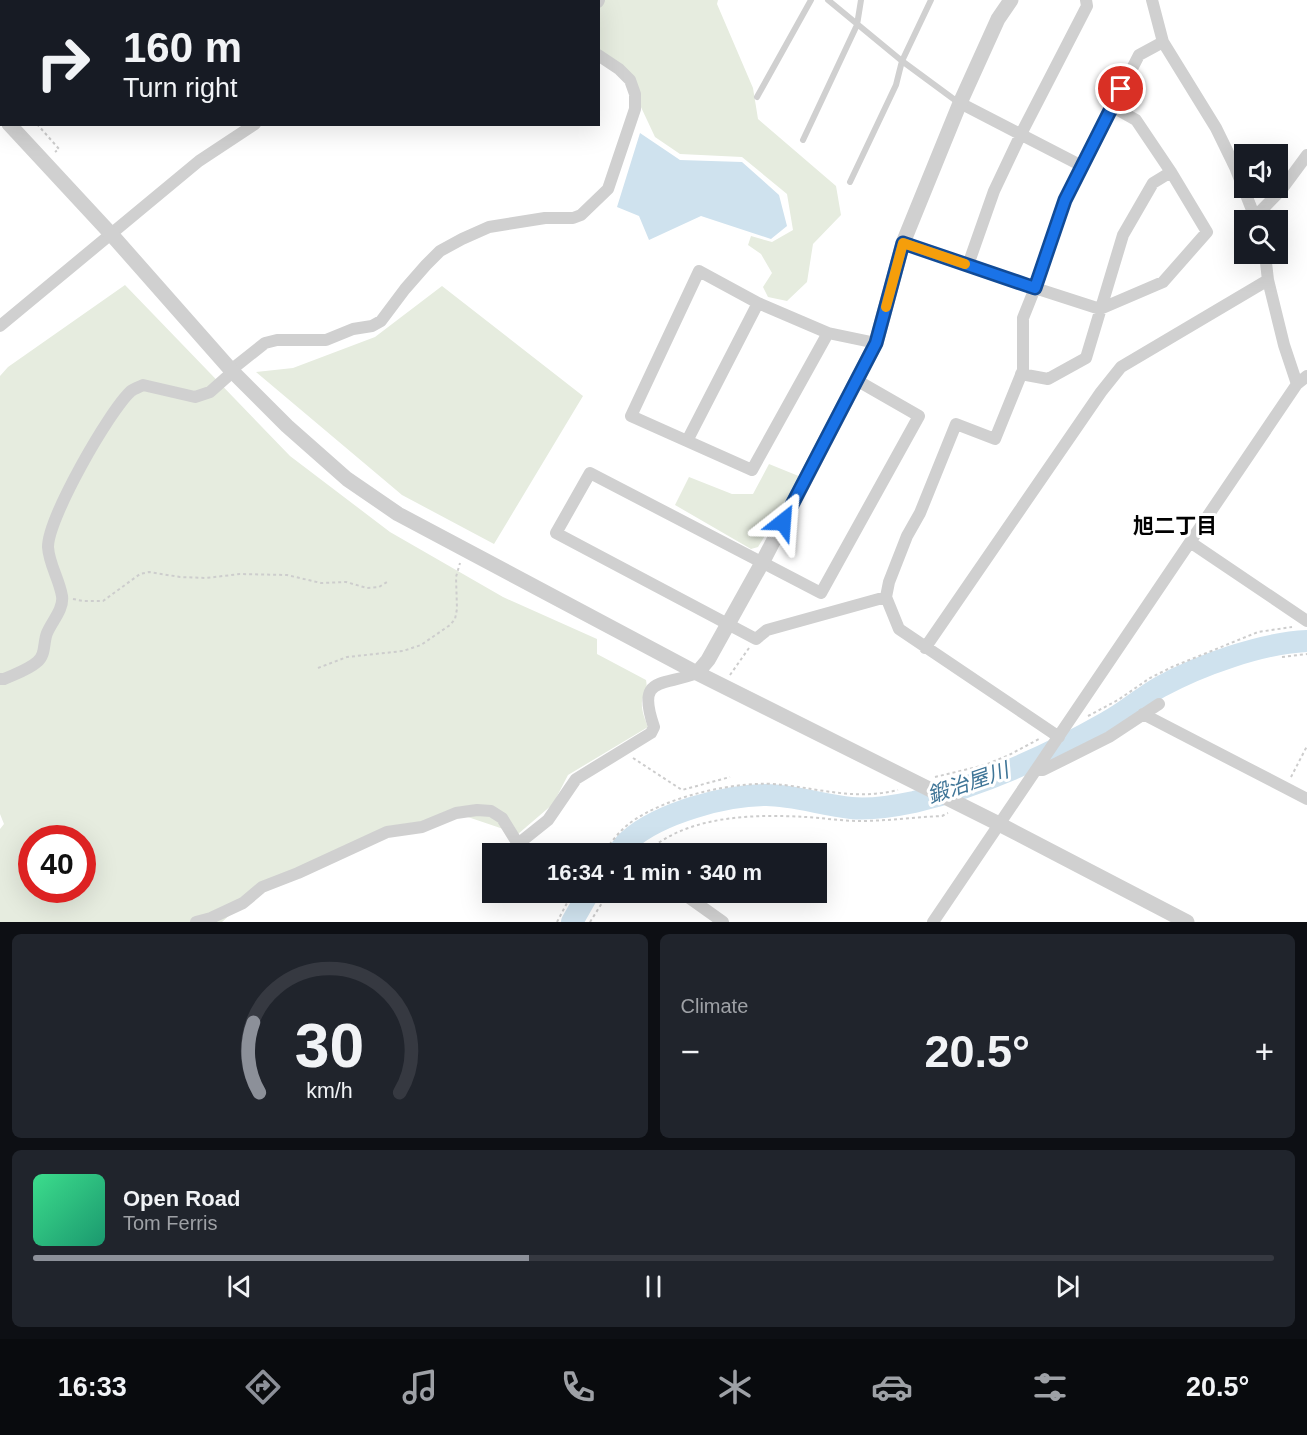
<!DOCTYPE html>
<html lang="en">
<head>
<meta charset="utf-8">
<style>
  body { margin:0; font-family:Arial,"Noto Sans JP",sans-serif; background:#20242c; color:#f1f3f6; height:100vh; display:flex; flex-direction:column; font-size:22px; white-space:nowrap }
  * { box-sizing:border-box; margin:0 }
  p { font-size:20px; color:#9ea1a6 }
  .icon { flex:none; width:33px; height:33px; fill:none; stroke:currentColor; stroke-width:2; stroke-linecap:round; stroke-linejoin:round }
  .map { position:relative; height:922px; overflow:hidden }
  .panel { display:flex; flex-direction:column; gap:12px; padding:12px; background:#0d0f14; flex:1 }
  .panel>* { flex:none }
  .top-card { position:absolute; left:0px; top:0px; width:600px; height:126px; box-shadow:0 6px 24px #0002; background:#171b24; color:#f1f3f6; overflow:hidden }
  .buttons { position:absolute; left:1234px; top:144px; display:grid; gap:12px }
  .buttons a { display:grid; place-items:center; width:54px; height:54px; border-radius:0px; background:#171b24; box-shadow:0 6px 24px #0002; font-size:30px }
  .speed { position:absolute; left:18px; top:825px; display:flex; gap:12px; font-size:30px; font-weight:700; text-align:center }
  .speed>* { display:grid; place-content:center; width:78px; height:78px; border-radius:50%; background:#171b24; box-shadow:0 6px 24px #0002; line-height:1 }
  .speed .limit { border:9px solid #d22; background:#fff; color:#111 }
  .pin { position:absolute; display:grid; place-items:center; width:51px; height:51px; color:#fff; margin:-26px; border:3px solid #fff; border-radius:50%; box-shadow:0 2px 6px #0007 }
  .me { position:absolute; width:66px; margin:-33px; rotate:28deg; stroke-linejoin:round; filter:drop-shadow(0 0 4px #0008) }
  .turn { display:flex; align-items:center; gap:21px; height:126px; padding:0 24px; font-size:27px }
  .turn .icon { width:78px; height:78px; stroke-width:2.5 }
  .turn b { display:block; font-size:42px; line-height:51px }
  .big { font-size:45px; font-weight:700; line-height:1.1 }
  .panel .tile { flex:1; display:flex; flex-direction:column; justify-content:center; gap:9px; min-width:0; padding:0 21px; border-radius:9px; background:#20242c }
  .panel .dial { align-items:center; gap:0 }
  .dial svg { height:156px; overflow:visible; fill:none; stroke:#363941; stroke-width:7; stroke-linecap:round; text-anchor:middle }
  .dial text { fill:#f1f3f6; stroke:none }
  .song { display:flex; align-items:center; gap:18px }
  .cover { width:72px; height:72px; border-radius:9px; background:linear-gradient(135deg,hsl(150 70% 55%),hsl(160 70% 35%)) }
  .played { height:6px; border-radius:3px; background:linear-gradient(90deg,#8c9099 40%,#363941 40%) }
  .keys { display:flex; justify-content:space-around; direction:ltr }
  .heat { display:flex; justify-content:space-between; align-items:center; font-size:33px; direction:ltr }
  .panel .tiles { flex:1; display:grid; gap:12px; grid-template-columns:1fr 1fr }
  .tile:last-child { grid-column:span 2 }
  .trip { position:absolute; left:482px; top:843px; width:345px; height:60px; border-radius:0px; background:#171b24; box-shadow:0 6px 24px #0002; font-weight:700; line-height:60px; text-align:center }
  .tabs { display:flex; height:96px; justify-content:space-around; align-items:center; background:#090b0e; color:#9ea1a6 }
  .tabs .icon { width:42px; height:42px }
  .tabs .selected { color:#8c9099 }
  .tabs b { font-size:27px; color:#f1f3f6 }
  .map>svg:first-child { display:block }
  .green { fill:#e6ecdf; fill-rule:evenodd }
  .water { fill:#cfe2ee }
  .lines { fill:none; stroke-linecap:round; stroke-linejoin:round }
  .river { stroke:#cfe2ee; stroke-width:22 }
  .path { stroke:#cdcdcd; stroke-width:2; stroke-dasharray:3 3; stroke-linecap:butt }
  .service { stroke:#d0d0d0; stroke-width:6 }
  .minor { stroke:#d0d0d0; stroke-width:12 }
  .tertiary { stroke:#d0d0d0; stroke-width:15 }
  .route-casing { stroke:#114b97; stroke-width:15 }
  .route { stroke:#1a73e8; stroke-width:10 }
  .slow { stroke:#f59e0b; stroke-width:10 }
  .labels { text-anchor:middle; stroke-width:6; stroke-linejoin:round; paint-order:stroke }
  .neighbourhood-label { font-size:21px; font-weight:bold; fill:#000; stroke:#fff }
  .water-label { font-size:21px; font-style:italic; fill:#3f7597; stroke:#fff }
</style>
</head>
<body>
<div class="map">
<svg width="1307" height="922" viewBox="0 0 1307 922">
  <rect width="100%" height="100%" fill="#fff"/>
  <path class="green" d="M 568,0 L 718,0 L 717,4 L 753,88 L 758,119 L 836,186 L 841,215 L 813,244 L 807,282 L 787,301 L 768,297 L 763,287 L 772,273 L 761,254 L 748,245 L 751,236 L 772,242 L 793,230 L 787,194 L 742,157 L 680,154 L 655,137 L 640,105 L 631,77 L 599,50 L 598,2 L 568,2 Z
    M 125,285 L 290,456 L 390,532 L 503,597 L 597,639 L 597,654 L 646,680 C 648,689 644,693 642,701 C 641,710 645,719 648,727 L 568,775 L 553,804 L 518,834 L 456,813 L 342,853 L 243,903 L 222,922 L 0,922 L 0,829 L 4,824 L 0,814 L 0,376 L 8,367 ZM 32,838 L 82,838 L 82,890 L 32,890 Z
    M 442,286 L 583,396 L 494,544 L 402,495 L 256,372 L 293,368 L 375,337 Z
    M 769,464 L 801,477 L 758,547 L 751,549 L 675,505 L 689,477 L 732,494 L 753,494 Z"/>
  <path class="water" d="M 640,133 L 680,160 L 742,162 L 779,195 L 787,226 L 771,239 L 701,216 L 649,240 L 639,216 L 617,207 Z"/>
  <g class="lines">
    <path class="river" d="M 617,854 C 621,849 625,843 629,840 C 660,813 725,795 766,795 C 793,795 823,805 851,808 C 871,810 895,806 914,802 C 982,786 1047,756 1107,722 C 1126,712 1142,697 1160,687 C 1200,665 1262,643 1307,641
      M 572,922 L 589,892"/>
    <path class="path" d="M 37,124 L 59,149 L 55,152
      M 73,599 L 83,601 L 103,601 L 140,574 L 149,572 L 180,577 L 206,578 L 240,574 L 287,575 L 321,583 L 346,582 L 367,588 L 379,587 L 387,582
      M 1282,657 L 1307,654
      M 318,668 L 347,657 L 403,651 L 421,645 L 450,625 L 455,619 L 457,609 L 456,577 L 460,563
      M 730,675 L 749,648
      M 1088,716 L 1118,700 L 1150,678 L 1172,667 L 1258,632 L 1292,627
      M 633,758 L 682,790 L 730,777
      M 935,777 L 985,765 L 1009,755 L 1039,739
      M 1291,777 L 1307,746
      M 602,854 C 611,843 619,831 630,823 C 666,796 741,779 784,785 C 825,790 857,800 898,790
      M 645,854 C 685,815 754,814 806,817 C 824,818 842,821 860,821 C 888,821 915,817 942,816 L 948,813
      M 557,922 L 567,903
      M 590,922 L 609,892"/>
    <path class="service" d="M 828,0 L 902,61 L 959,103
      M 757,97 L 811,0
      M 803,140 L 857,25 L 861,0
      M 850,182 L 896,85 L 902,61 L 931,0"/>
    <path class="minor" d="M 1152,0 L 1163,42 L 1216,128 L 1235,167 L 1256,220
      M 16,2 L 16,0
      M 446,2 L 448,0
      M 598,2 L 599,0
      M 0,75 L 2,71
      M 960,103 L 1082,166 L 1139,55 L 1163,42
      M 1082,166 L 1065,200 L 1035,288 L 1100,309 L 1163,282 L 1207,232 L 1171,172
      M 1255,217 L 1282,189 L 1307,155
      M 903,243 L 1035,288 L 1023,318 L 1023,370 L 995,439 L 956,424 L 920,513 L 907,536 L 889,582 L 886,597 L 899,629 L 1059,737
      M 1265,254 L 1268,280 L 1284,345 L 1297,384
      M 968,265 L 994,191 L 1021,134 L 1087,6 L 1086,0
      M 0,326 L 199,161 L 255,124
      M 828,333 L 752,470 L 631,416 L 699,271 L 758,303 L 828,333 L 876,343
      M 1021,374 L 1048,379 L 1086,358 L 1123,235 L 1153,183 L 1171,172 L 1136,120 L 1113,107
      M 858,381 L 919,416 L 821,593 L 590,473 L 556,533 L 756,639 L 767,630 L 886,597
      M 687,441 L 758,303
      M 1190,542 L 1307,621
      M 925,648 L 1101,392 L 1121,367 L 1268,280
      M 0,679 L 4,679 C 15,674 28,670 37,662 C 46,655 43,643 47,633 C 52,621 64,609 62,596 C 59,579 49,564 48,547 C 48,518 109,411 131,391 C 134,389 139,387 143,385 L 195,397 L 210,392 L 228,376 L 231,370 L 265,343 L 277,340 L 326,340 L 353,329 L 372,326 L 381,321 L 405,289 L 426,265 L 440,251 L 462,239 L 489,227 L 545,218 L 573,218 L 581,215 L 608,189 L 635,109 L 635,94 L 630,80 L 619,69 L 598,55
      M 1143,714 L 1307,799
      M 1036,770 L 1043,770 L 1109,737 L 1159,704
      M 569,892 L 572,893
      M 681,892 L 723,922
      M 196,922 L 211,918 L 243,903 L 262,887 L 298,873 L 387,832 L 422,827 L 456,813 L 477,810 L 491,811 L 502,818 L 518,844 L 548,820 L 576,779 L 651,733 L 654,727 C 636,675 662,687 697,673
      M 933,922 L 1297,384 L 1307,376"/>
    <path class="tertiary" d="M 1011,0 L 998,19 L 960,103 L 903,243 L 876,343 L 762,563 L 708,660 L 697,673 L 999,824 L 1187,922
      M 0,115 L 2,116
      M 9,124 L 111,234 L 231,370 L 287,426 L 347,479 L 398,514 L 697,673"/>
  </g>
  <g class="lines">
    <defs>
      <path id="route" d="M 783,522 L 876,343 L 903,243 L 1035,288 L 1065,200 L 1121,89"/>
    </defs>
    <use href="#route" class="route-casing"/>
    <use href="#route" class="route"/>
    <path class="slow" d="M 886,307 L 903,243 L 965,264"/>
  </g>
  <g class="labels">
    <g class="neighbourhood-label">
      <text x="1175" y="533">旭二丁目</text>
    </g>
    <g class="water-label">
      <text transform="translate(968 783) rotate(-19)" y="7">鍛治屋川</text>
    </g>
  </g>
</svg>
<div class="buttons">
<a><svg class="icon" aria-label="sound" viewBox="0 0 24 24"><path d="M4 9h4l5-4v14l-5-4H4zM17 9q2 3 0 6"/></svg></a>
<a><svg class="icon" aria-label="search" viewBox="0 0 24 24"><circle cx="10" cy="10" r="6"/><path d="M15 15l6 6"/></svg></a>
</div>
<div class="speed"><div class="limit">40</div></div>
<div class="pin" style="left:1121px;top:89px;background:#d93025"><svg class="icon" aria-label="arrive" viewBox="0 0 24 24"><path d="M6 21V4h12l-3 4 3 4H6"/></svg></div>
<svg class="me" style="left:783px;top:522px" viewBox="-20 -20 40 40"><path d="M0-17L14 15 0 8-14 15z" fill="#1a73e8" stroke="#fff" stroke-width="4"/></svg>
<div class="trip">16:34 · 1 min · 340 m</div>
<div class="top-card">
<div class="turn"><svg class="icon" aria-label="right" viewBox="0 0 24 24"><path d="M7 20v-9h11M14 6l5 5-5 5"/></svg><div><b>160 m</b>Turn right</div></div>
</div>
</div>
<section class="panel">
<div class="tiles">
<div class="tile dial"><svg viewBox="0 0 100 80">
<path d="M14 69A42 42 0 1 1 86 69"/>
<path d="M14 69A42 42 0 0 1 11 33" stroke="#8c9099"/>
<text x="50" y="56" font-size="32" font-weight="700">30</text>
<text x="50" y="72" font-size="11">km/h</text>
</svg></div>
<div class="tile"><p>Climate</p>
<div class="heat"><a>−</a><b class="big">20.5°</b><a>+</a></div>
</div>
<div class="tile">
<div class="song"><i class="cover"></i><div><b>Open Road</b><p>Tom Ferris</p></div></div>
<div class="played"></div>
<div class="keys"><svg class="icon" aria-label="previous" viewBox="0 0 24 24"><path d="M18 5L8 12l10 7zM5 5v14"/></svg><svg class="icon" aria-label="pause" viewBox="0 0 24 24"><path d="M8 5v14M16 5v14"/></svg><svg class="icon" aria-label="next" viewBox="0 0 24 24"><path d="M6 5l10 7-10 7zM19 5v14"/></svg></div>
</div>
</div>
</section>
<nav class="tabs">
<b>16:33</b>
<svg class="icon selected" aria-label="directions" viewBox="0 0 24 24"><path d="M12 3l9 9-9 9-9-9zM9 14v-3h6M13 9l2 2-2 2"/></svg>
<svg class="icon" aria-label="music" viewBox="0 0 24 24"><path d="M9 18V5l10-2v13"/><circle cx="6" cy="18" r="3"/><circle cx="16" cy="16" r="3"/></svg>
<svg class="icon" aria-label="phone" viewBox="0 0 24 24"><path d="M5 4h4l2 5-3 2q2 4 5 5l2-3 5 2v4C11 20 4 13 5 4z"/></svg>
<svg class="icon" aria-label="climate" viewBox="0 0 24 24"><path d="M12 3v18M4 7l16 10M4 17L20 7"/></svg>
<svg class="icon" aria-label="car" viewBox="0 0 24 24"><path d="M5 17H2v-5l4-1 3-4h7l3 4 3 1v5h-3M9 17h6M6 11h13"/><circle cx="7" cy="17" r="2"/><circle cx="17" cy="17" r="2"/></svg>
<svg class="icon" aria-label="filters" viewBox="0 0 24 24"><path d="M4 7h16M4 17h16"/><circle cx="9" cy="7" r="2"/><circle cx="15" cy="17" r="2"/></svg>
<b>20.5°</b>
</nav>
</body>
</html>
